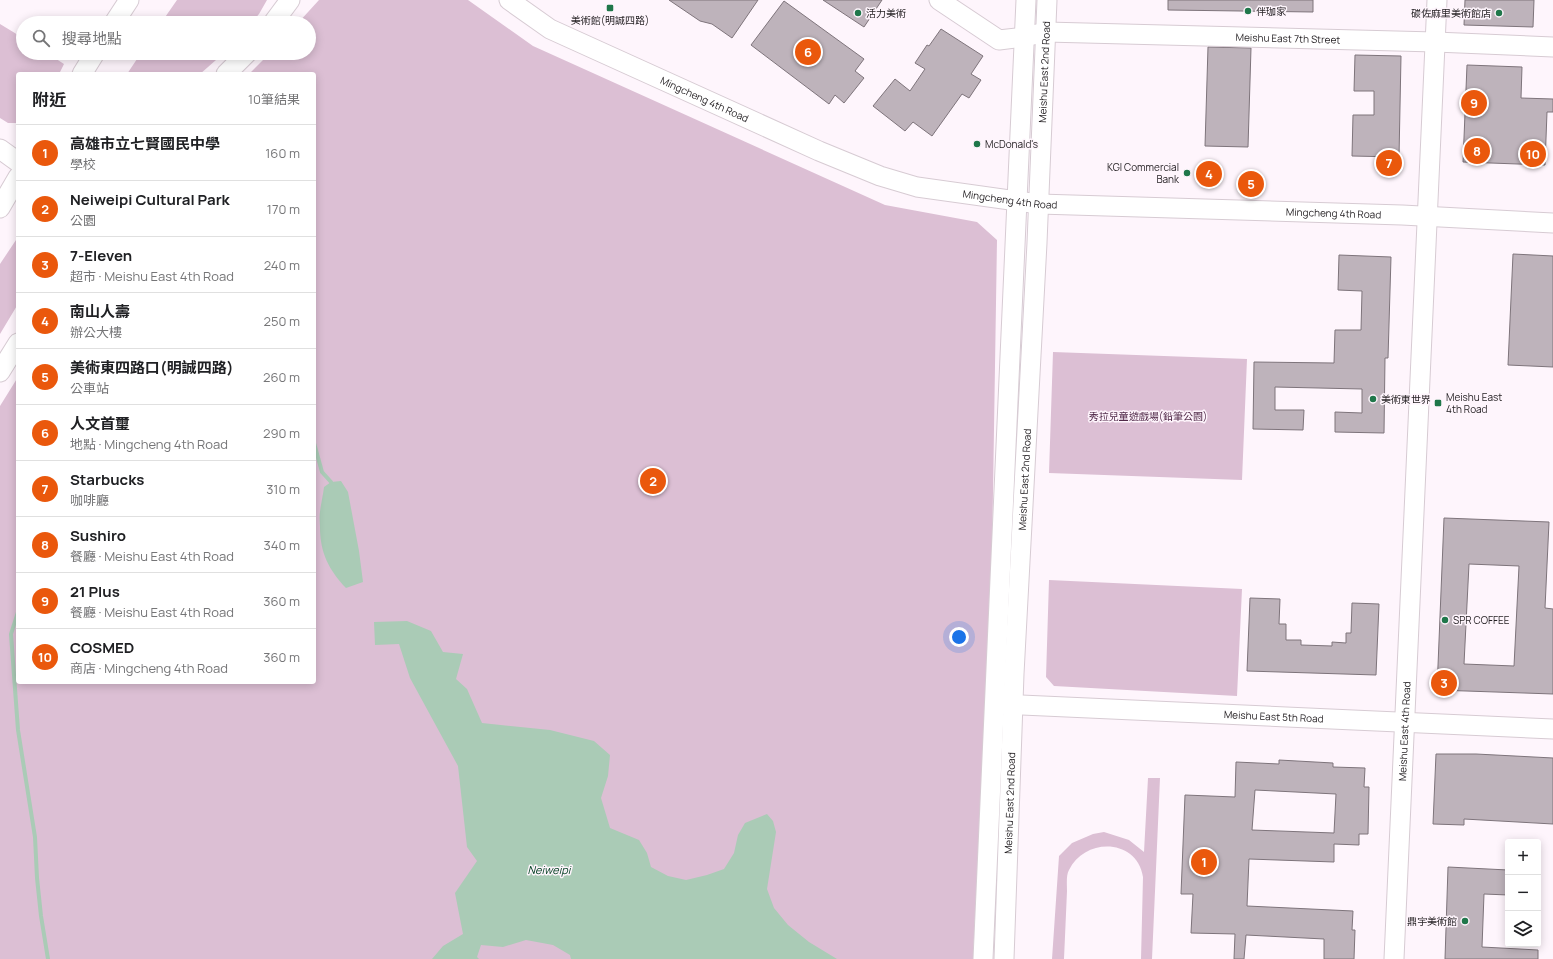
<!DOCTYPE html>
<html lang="zh-TW">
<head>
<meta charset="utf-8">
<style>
  body { margin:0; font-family:Manrope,"Noto Sans TC",sans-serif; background:#f2f2f2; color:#202124 }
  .controls { position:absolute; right:12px; bottom:12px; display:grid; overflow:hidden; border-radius:4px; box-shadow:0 2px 10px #0003 }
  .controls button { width:36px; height:36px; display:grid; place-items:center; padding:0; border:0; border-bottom:1px solid #e0e0e0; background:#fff; color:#202124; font:20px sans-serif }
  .you { position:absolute; left:959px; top:637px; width:14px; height:14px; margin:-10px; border:3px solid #fff; border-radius:50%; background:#1a73e8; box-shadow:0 0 0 6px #1a73e833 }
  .badge { display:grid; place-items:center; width:26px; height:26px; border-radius:50%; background:#ea580c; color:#fff; font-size:13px; font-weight:700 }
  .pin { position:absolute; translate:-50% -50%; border:2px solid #fff; box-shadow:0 1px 4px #0006 }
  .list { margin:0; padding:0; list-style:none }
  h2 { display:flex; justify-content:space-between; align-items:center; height:52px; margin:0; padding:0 16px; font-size:17px }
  h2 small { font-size:13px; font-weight:400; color:#757577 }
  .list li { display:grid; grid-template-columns:26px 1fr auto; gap:12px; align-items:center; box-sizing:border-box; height:56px; padding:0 16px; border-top:1px solid #e0e0e0 }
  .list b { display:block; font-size:15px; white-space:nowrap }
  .list p { margin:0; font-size:13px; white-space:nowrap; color:#757577 }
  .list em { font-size:13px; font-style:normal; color:#757577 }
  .icon { flex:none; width:22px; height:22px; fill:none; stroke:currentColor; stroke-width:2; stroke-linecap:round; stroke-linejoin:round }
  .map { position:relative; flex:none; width:1553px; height:959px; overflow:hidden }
  .search { position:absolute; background:#fff; box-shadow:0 2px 10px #0003; left:16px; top:16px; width:300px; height:44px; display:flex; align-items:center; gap:10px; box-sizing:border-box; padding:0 14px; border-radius:22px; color:#757577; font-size:15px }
  .panel { position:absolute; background:#fff; box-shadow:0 2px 10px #0003; left:16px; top:72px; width:300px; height:612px; border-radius:4px }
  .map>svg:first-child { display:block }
  .green { fill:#dcbfd4 }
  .water { fill:#aacbb6 }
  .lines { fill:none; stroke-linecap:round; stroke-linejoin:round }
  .stream { stroke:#aacbb6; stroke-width:4 }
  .building { fill:#beb3bb; stroke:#7e747b; fill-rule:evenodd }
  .minor-casing { stroke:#d7cbd3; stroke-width:21 }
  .minor { stroke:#fff; stroke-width:19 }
  .poi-dot { fill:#1f774a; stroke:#fef5fc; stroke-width:1.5 }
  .labels { text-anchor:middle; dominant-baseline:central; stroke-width:3; stroke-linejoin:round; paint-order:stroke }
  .poi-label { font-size:10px; fill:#211d20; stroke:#fef5fc; text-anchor:start }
  .street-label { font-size:10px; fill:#211d20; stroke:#fef5fc }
  .park-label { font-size:10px; fill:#502848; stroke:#fef5fc }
  .water-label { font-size:11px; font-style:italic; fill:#074326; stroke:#fef5fc }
</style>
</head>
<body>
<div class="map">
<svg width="1553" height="959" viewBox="0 0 1553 959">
  <rect width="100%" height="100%" fill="#fef5fc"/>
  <!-- green -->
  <path class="green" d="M 177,0 L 267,0 L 259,14 L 251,23 L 161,23 Z
    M 319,0 L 468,0 L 533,46 L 885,205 L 977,222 L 997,240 L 992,556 L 973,959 L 0,959 L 0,406 L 18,377 L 18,682 L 314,682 L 314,74 L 249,74 L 270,53 L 309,53 L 309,23 L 298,23 Z
    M 0,24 L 23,38 L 23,53 L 47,53 L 64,64 L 59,74 L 18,74 L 18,123 L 8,123 L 0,118 Z
    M 141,53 L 224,53 L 200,74 L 127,74 Z
    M 18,237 L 18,304 L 0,334 L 0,264 Z
    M 1053,352 L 1247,359 L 1242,480 L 1049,473 Z
    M 1049,580 L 1242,589 L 1237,696 L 1054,686 L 1046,677 Z
    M 1148,778 L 1160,778 L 1152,959 L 1141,959 L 1143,877 C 1137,838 1085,837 1069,870 C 1066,875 1067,885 1067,891 C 1066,914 1065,936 1064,959 L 1052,959 L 1059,856 L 1072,843 L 1093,834 L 1104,832 L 1129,840 L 1144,852 Z"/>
  <!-- water -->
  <path class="water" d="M 341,481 L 348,492 L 359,551 L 363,582 L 346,588 C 329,570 320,553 320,527 C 320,523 319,517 320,512 C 321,503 323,496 324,487 L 331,482 Z
    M 407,621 L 431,631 L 443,652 L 463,654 L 456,679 L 467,689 L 482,723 L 550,730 L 594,741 L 610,755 L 608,776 L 601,798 L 610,828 L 639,840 L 647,853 L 651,867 L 668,876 L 686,880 L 707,875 L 724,869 L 734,853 L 738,835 L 745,823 L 767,814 L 773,821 L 776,832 L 767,889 L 774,908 L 788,925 L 809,942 L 837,959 L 571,959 L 570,955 L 553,945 L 526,940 L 503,947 L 481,945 L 477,957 L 479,959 L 432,959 L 443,946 L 463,934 L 455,893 L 477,861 L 467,847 L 458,766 L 410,678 L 399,644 L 375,645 L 374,622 Z"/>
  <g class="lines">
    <!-- stream -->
    <path class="stream" d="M 314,443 L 322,472 L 331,482
      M 18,612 L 11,634 L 18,730 L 35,837 L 37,878 L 41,916 L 48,959"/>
  </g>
  <!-- building -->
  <path class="building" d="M 669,0 L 758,0 L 732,38 L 712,24 L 700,21 Z
    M 823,0 L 882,0 L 864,27 Z
    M 1168,0 L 1313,0 L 1313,12 L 1168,10 Z
    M 1465,0 L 1534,0 L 1533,27 L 1464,25 Z
    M 784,1 L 864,59 L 855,71 L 864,78 L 844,103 L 835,95 L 829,104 L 751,45 Z
    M 941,29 L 983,56 L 971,74 L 981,80 L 969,98 L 962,94 L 932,136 L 913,122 L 905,131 L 873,106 L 895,79 L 910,91 L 925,69 L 915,63 L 927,45 L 929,46 Z
    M 1208,47 L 1251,48 L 1248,147 L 1205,146 Z
    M 1355,55 L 1401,56 L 1399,157 L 1352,156 L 1353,115 L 1374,115 L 1374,91 L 1354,91 Z
    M 1467,65 L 1522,67 L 1521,98 L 1553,99 L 1553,112 L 1547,112 L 1545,165 L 1463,162 Z
    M 1513,254 L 1553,256 L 1553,367 L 1508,365 Z
    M 1339,255 L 1391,257 L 1388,358 L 1385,358 L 1384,433 L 1335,432 L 1335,412 L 1362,413 L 1362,389 L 1275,387 L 1275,410 L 1304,410 L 1303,430 L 1253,429 L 1254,362 L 1334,363 L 1335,330 L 1361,330 L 1362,291 L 1338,290 Z
    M 1444,518 L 1549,522 L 1545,608 L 1553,609 L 1553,694 L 1437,690 ZM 1469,564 L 1519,566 L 1514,666 L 1464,664 Z
    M 1250,598 L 1280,599 L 1279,624 L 1286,624 L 1286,640 L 1301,640 L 1301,645 L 1332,646 L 1332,642 L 1346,643 L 1346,633 L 1351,633 L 1352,603 L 1379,604 L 1376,675 L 1247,671 Z
    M 1436,754 L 1476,754 L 1553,758 L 1553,824 L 1464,819 L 1464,825 L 1433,824 Z
    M 1279,760 L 1333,763 L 1333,767 L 1365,768 L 1364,787 L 1369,787 L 1368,834 L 1359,834 L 1359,845 L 1334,844 L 1334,862 L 1249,859 L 1247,906 L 1353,911 L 1352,930 L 1355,930 L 1354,959 L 1324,959 L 1324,939 L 1246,935 L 1244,959 L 1234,959 L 1235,934 L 1191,933 L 1193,894 L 1181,894 L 1185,795 L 1235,797 L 1236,762 L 1279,764 ZM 1255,790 L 1336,794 L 1334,833 L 1252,830 Z
    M 1448,867 L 1508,870 L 1508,895 L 1484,894 L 1482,947 L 1538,950 L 1538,959 L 1445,959 Z"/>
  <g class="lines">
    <defs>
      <g id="minor">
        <path id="s1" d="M 509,0 L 550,29 L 819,151 L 880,176 L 917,187 L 1039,204 L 1402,215 L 1553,223"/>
        <path id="s2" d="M 939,0 L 999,40 L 1024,37 L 1046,32 L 1435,42 L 1553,47"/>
        <path d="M 114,23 L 129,0"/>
        <path d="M 273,23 L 290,0"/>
        <path d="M 82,74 L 95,53"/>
        <path d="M 226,74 L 247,53"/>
        <path d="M 0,149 L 18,162"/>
        <path d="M 0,208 L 18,177"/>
        <path d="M 0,372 L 18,343"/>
        <path id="s3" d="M 1001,704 L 1553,729"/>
        <path d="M 983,959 L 1026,0"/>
        <path id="s4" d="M 1004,959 L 1014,674 L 1037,243 L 1047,0"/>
        <path id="s5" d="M 1394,959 L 1437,0"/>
      </g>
    </defs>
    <!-- minor casing -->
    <use href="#minor" class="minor-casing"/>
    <!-- minor -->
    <use href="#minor" class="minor"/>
  </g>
  <!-- markers -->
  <g class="poi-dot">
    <rect x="606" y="4" width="8" height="8" rx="2"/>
    <circle cx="1248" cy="11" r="4"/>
    <circle cx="858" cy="13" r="4"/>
    <circle cx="1499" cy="13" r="4"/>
    <circle cx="977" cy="144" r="4"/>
    <circle cx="1187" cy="173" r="4"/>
    <circle cx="1373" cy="399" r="4"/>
    <rect x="1434" y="399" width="8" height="8" rx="2"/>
    <circle cx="1445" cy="620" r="4"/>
    <circle cx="1465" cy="921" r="4"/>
  </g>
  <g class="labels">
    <!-- poi labels -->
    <g class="poi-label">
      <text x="1256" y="11">伴珈家</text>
      <text x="866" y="13">活力美術</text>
      <text x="1491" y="13" text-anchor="end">碳佐麻里美術館店</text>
      <text x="610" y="20" text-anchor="middle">美術館(明誠四路)</text>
      <text x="985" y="144">McDonald's</text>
      <text x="1179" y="167" text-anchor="end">KGI Commercial<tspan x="1179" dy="12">Bank</tspan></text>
      <text x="1446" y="397">Meishu East<tspan x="1446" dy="12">4th Road</tspan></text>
      <text x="1381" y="399">美術東世界</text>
      <text x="1453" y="620">SPR COFFEE</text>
      <text x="1457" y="921" text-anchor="end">鼎宇美術館</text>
    </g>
    <!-- street labels -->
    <g class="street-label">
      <text stroke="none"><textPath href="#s2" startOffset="362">Meishu East 7th Street</textPath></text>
      <text stroke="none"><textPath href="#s4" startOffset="888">Meishu East 2nd Road</textPath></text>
      <text stroke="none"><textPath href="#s1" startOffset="220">Mingcheng 4th Road</textPath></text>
      <text stroke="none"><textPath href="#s1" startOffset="544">Mingcheng 4th Road</textPath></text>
      <text stroke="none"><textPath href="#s1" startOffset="868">Mingcheng 4th Road</textPath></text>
      <text stroke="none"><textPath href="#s4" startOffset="480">Meishu East 2nd Road</textPath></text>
      <text stroke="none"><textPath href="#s3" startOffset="273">Meishu East 5th Road</textPath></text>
      <text stroke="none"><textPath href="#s5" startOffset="228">Meishu East 4th Road</textPath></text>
      <text stroke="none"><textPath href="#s4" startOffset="156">Meishu East 2nd Road</textPath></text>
    </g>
    <!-- park labels -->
    <g class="park-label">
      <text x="1148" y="416">秀拉兒童遊戲場(鉛筆公園)</text>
    </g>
    <!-- water labels -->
    <g class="water-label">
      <text x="549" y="869">Neiweipi</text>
    </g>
  </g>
</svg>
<div class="controls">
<button>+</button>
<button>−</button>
<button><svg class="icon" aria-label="layers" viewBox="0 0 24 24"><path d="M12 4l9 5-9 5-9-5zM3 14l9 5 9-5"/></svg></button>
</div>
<div class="you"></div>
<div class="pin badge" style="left:1204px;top:862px">1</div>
<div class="pin badge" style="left:653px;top:481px">2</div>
<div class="pin badge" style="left:1444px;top:683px">3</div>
<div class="pin badge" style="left:1209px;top:174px">4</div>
<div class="pin badge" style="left:1251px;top:184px">5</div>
<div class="pin badge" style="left:808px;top:52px">6</div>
<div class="pin badge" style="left:1389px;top:163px">7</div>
<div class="pin badge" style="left:1477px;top:151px">8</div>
<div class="pin badge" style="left:1474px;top:103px">9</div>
<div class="pin badge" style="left:1533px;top:154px">10</div>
<div class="search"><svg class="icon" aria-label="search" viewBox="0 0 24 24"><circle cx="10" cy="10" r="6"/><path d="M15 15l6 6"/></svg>搜尋地點</div>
<section class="panel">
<h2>附近<small>10筆結果</small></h2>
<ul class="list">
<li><span class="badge">1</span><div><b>高雄市立七賢國民中學</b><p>學校</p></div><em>160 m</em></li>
<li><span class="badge">2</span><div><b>Neiweipi Cultural Park</b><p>公園</p></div><em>170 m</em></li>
<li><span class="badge">3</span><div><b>7-Eleven</b><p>超市 · Meishu East 4th Road</p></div><em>240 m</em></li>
<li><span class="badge">4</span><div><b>南山人壽</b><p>辦公大樓</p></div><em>250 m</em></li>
<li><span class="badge">5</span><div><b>美術東四路口(明誠四路)</b><p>公車站</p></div><em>260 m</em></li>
<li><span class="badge">6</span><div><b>人文首璽</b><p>地點 · Mingcheng 4th Road</p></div><em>290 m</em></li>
<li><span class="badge">7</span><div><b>Starbucks</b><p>咖啡廳</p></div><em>310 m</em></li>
<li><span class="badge">8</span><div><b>Sushiro</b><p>餐廳 · Meishu East 4th Road</p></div><em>340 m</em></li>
<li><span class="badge">9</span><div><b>21 Plus</b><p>餐廳 · Meishu East 4th Road</p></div><em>360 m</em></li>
<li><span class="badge">10</span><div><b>COSMED</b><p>商店 · Mingcheng 4th Road</p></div><em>360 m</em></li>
</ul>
</section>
</div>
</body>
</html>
